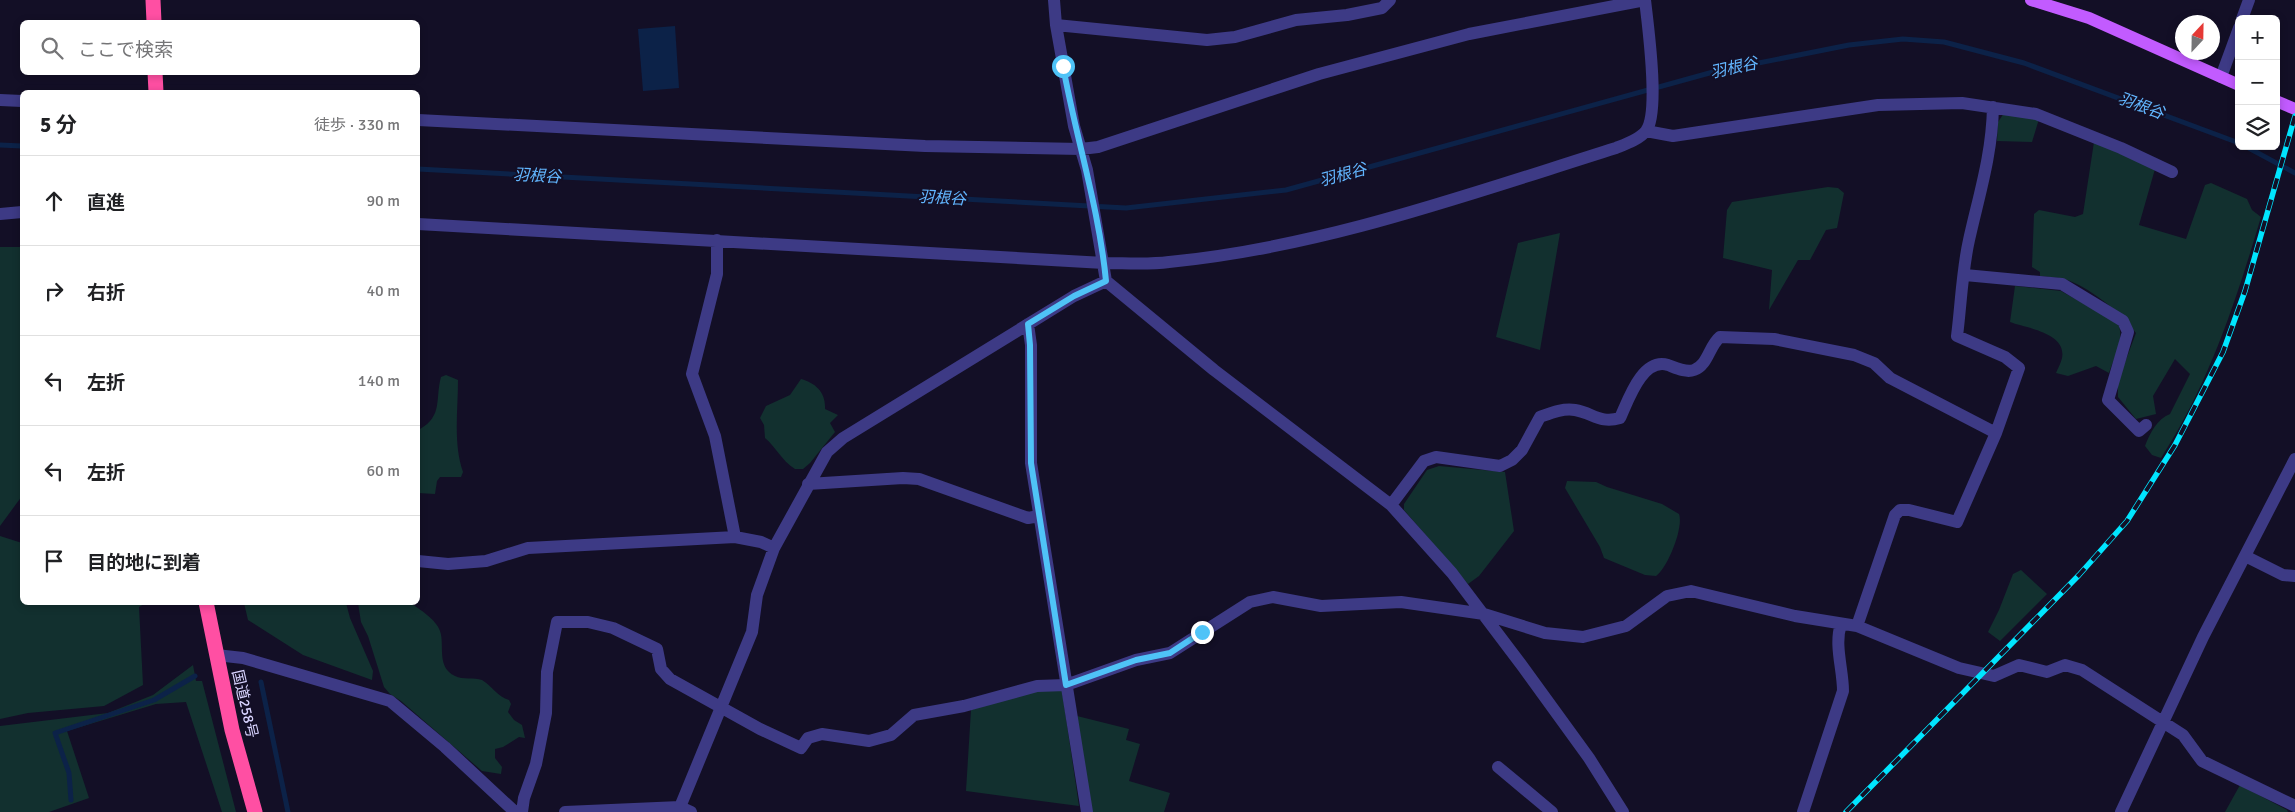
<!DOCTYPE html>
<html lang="ja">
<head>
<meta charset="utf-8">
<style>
  body { margin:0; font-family:Signika,"Noto Sans JP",sans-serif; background:#f2f2f2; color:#202124 }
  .controls { position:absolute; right:15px; top:15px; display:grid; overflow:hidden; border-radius:8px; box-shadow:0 2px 8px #0003 }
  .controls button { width:45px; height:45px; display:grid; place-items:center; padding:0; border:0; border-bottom:1px solid #e0e0e0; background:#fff; color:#202124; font:25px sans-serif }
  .compass { position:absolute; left:2175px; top:15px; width:45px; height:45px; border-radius:50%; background:#fff; box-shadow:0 2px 8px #0003; rotate:22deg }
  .stop { position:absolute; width:15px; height:15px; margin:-11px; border:4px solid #4fc3f7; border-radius:50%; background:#fff }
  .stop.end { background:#4fc3f7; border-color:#fff; box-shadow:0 1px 5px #0008 }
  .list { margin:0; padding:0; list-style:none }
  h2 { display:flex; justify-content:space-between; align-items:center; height:65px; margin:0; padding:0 20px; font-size:21px }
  h2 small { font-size:16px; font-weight:400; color:#757577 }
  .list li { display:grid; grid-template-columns:32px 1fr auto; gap:15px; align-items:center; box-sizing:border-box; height:90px; padding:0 20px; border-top:1px solid #e0e0e0 }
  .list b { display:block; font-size:19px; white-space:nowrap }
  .list em { font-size:16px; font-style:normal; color:#757577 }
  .icon { flex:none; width:28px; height:28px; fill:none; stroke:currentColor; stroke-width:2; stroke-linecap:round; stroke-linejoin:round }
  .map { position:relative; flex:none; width:2295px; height:812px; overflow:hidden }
  .search { position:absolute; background:#fff; box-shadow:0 2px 8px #0003; left:20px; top:20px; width:400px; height:55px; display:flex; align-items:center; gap:12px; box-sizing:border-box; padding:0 18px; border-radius:8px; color:#757577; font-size:19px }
  .panel { position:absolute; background:#fff; box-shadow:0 2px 8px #0003; left:20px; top:90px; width:400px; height:515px; border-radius:8px }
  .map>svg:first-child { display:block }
  .green { fill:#12302f }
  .water { fill:#0c2248 }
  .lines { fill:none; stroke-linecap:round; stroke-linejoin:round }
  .stream { stroke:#0c2248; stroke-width:5 }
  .minor { stroke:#3d3a85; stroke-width:12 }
  .major { stroke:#c25bff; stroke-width:12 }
  .highway { stroke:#ff4fa3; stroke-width:15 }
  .rail-casing { stroke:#00e5ff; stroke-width:5.5 }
  .rail { stroke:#130f26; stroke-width:4; stroke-dasharray:11; stroke-linecap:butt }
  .route { stroke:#4fc3f7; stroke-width:6 }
  .labels { text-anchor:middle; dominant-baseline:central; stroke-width:4; stroke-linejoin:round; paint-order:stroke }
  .street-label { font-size:15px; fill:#d9d4ff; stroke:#130f26 }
  .water-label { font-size:16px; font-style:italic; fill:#62b6ff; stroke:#130f26 }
</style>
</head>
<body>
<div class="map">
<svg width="2295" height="812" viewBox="0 0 2295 812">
  <rect width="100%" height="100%" fill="#130f26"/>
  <!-- green -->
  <path class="green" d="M 2004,113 L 2039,119 L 2032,142 L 1997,141 L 1998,122 Z
    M 2094,142 L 2155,169 L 2139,225 L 2186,239 L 2205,185 L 2211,183 L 2247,199 L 2252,210 L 2261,217 C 2236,301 2209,384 2161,458 L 2152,455 L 2145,446 C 2150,433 2157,419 2170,414 L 2190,374 L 2175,359 L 2153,396 L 2156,414 L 2136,419 L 2118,397 L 2118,381 L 2136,333 C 2122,313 2088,286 2064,279 C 2056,277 2048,277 2040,276 L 2040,272 L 2032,267 L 2034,214 L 2039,210 L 2075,217 L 2083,214 Z
    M 1828,187 L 1838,188 L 1844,193 L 1837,228 L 1826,230 L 1810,260 L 1798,260 L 1769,310 L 1772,270 L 1723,258 L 1727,210 L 1732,202 Z
    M 1560,233 L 1540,350 L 1496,337 L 1518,243 Z
    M 0,247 L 22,247 L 22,496 L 0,526 Z
    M 2015,286 L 2061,291 L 2118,323 C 2125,339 2114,357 2109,373 L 2096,366 L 2068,376 L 2056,373 C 2058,368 2061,363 2062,358 C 2067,333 2026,328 2010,322 Z
    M 446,375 L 458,380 C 458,411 453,443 463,472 L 461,477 L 440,477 L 437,481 L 435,494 L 418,493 L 418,427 L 420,429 C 443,416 435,399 441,377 Z
    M 801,379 C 816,383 826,393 825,409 L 838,415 L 830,423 L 835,432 L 810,463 L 803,469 L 795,469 C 781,460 776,447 765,438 L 764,425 L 760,418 L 766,406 L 790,395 Z
    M 1439,466 L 1505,472 L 1514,531 L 1479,576 L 1468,584 L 1404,510 L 1404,504 L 1427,470 Z
    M 1567,481 L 1596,482 L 1607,487 L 1662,504 L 1679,514 C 1684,528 1667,569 1656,576 L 1645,575 L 1604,558 L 1600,547 L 1565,488 Z
    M 0,536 L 22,543 L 22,602 L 146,603 L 139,607 L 143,685 L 104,706 L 28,713 L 0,719 Z
    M 2021,570 L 2047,594 L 2000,641 L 1988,632 L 1999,610 L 2013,574 Z
    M 409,602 C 419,609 436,619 440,631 C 445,645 436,667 455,676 C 463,680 474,677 482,680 C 492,686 498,697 509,700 L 511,704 L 508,712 L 514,720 L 522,725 L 525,738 L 519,737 L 503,747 L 495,749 L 495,758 L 502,767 L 501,774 L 482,771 L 401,701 L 390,694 L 384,687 L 368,636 L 361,622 L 358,603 Z
    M 244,603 L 346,603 L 350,618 L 373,671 L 372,680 L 303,655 L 248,620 Z
    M 193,665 L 196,681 L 202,681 L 236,812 L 222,812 L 186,702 L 156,704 L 67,731 L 89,798 L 49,812 L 0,812 L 0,726 L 108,713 L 153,695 Z
    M 1036,690 L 1062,691 L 1079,806 L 966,791 L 971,710 Z
    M 1077,716 L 1129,729 L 1126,740 L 1140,744 L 1129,781 L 1170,793 L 1164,812 L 1092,812 Z
    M 2240,785 L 2287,810 L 2288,812 L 2225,812 Z"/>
  <!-- water -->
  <path class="water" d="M 675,26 L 679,88 L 643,91 L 638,29 Z"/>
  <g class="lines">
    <!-- stream -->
    <path class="stream" d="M 0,145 L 22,146
      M 2245,146 L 2295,173
      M 418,169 L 1126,208 L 1286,190 L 1713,72 L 1849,45 L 1903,39 L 1944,42 L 2024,63 L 2239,143
      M 261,682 L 288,812
      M 71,800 L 69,773 L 55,733 L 154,700 L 195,676"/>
    <!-- minor -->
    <path class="minor" d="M 1054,0 L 1056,25 L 1074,126 L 1087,170 L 1106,281 L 1214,370 L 1391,505 L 1452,573 L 1523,667 L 1589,758 L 1623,812
      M 2242,19 L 2249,0
      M 1056,25 L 1207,40 L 1235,37 L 1296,20 L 1347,15 L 1382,8 L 1390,0
      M 2221,77 L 2239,28
      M 0,100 L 22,101
      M 418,120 L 925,146 L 1081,149 L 1098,147 L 1319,74 L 1469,34 L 1645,0
      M 1646,131 L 1673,136 L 1878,105 L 1962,103 L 2036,114 L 2121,148 L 2172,172
      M 0,214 L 22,212
      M 418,224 L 1104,263 C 1125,263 1147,265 1169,262 C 1323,247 1469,194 1616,148 C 1626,144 1640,139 1646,131 C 1660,113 1648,26 1645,0
      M 717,240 L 717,274 L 692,374 L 715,436 L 735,537
      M 1965,275 L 2062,284 L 2123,321 L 2128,332 L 2108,400 L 2139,431 L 2146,425
      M 1028,324 L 1031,345 L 1031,463 L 1087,812
      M 808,484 L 903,478 L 919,479 L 1028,518 L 1039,516
      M 1391,505 L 1424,461 L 1436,457 L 1500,466 L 1512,460 L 1522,450 L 1540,417 C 1551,413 1563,408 1575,410 C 1593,413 1600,424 1620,418 C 1628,401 1642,357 1668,365 C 1676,368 1686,373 1694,370 C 1708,365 1709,346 1720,337 L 1774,339 L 1854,355 L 1874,363 L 1890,378 L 1996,433
      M 2245,556 L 2283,575 L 2295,576
      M 418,561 L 448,564 L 486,561 L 528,548 L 735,537 L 761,542 L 774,548
      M 1857,626 L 1895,515 L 1900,510 L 1909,510 L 1957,522 L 1996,433 L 2019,368 L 2005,357 L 1957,336 C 1961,305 1962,271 1969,240 C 1979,195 1992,155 1993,107
      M 216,655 L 243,658 L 390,701 L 445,747 L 515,812
      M 1498,767 L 1552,812
      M 680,807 L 752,632 L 757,595 L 774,548 L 827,452 L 843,438 L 1074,296 L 1106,281
      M 522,812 L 524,798 L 536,764 L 546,713 L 547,672 L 557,622 L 588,622 L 613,628 L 657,649 L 661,669 L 670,679 L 760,729 L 801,748 L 808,738 L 822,734 L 869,741 L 891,735 L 914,715 L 964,706 L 1037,686 L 1066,685 L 1136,660 L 1170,653 L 1250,602 L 1273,597 L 1321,606 L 1401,602 L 1484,614 L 1545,633 L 1583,637 L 1626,626 L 1667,596 L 1691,591 L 1795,616 L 1857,626 L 1959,668 L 1981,673 L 1994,676 L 2019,665 L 2047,672 L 2065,665 L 2082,670 L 2183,735 L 2202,761 L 2295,806
      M 565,812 L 680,807 L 691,812
      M 1803,812 L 1843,691 C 1843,669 1834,645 1841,624
      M 2121,812 L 2203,637 L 2295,459"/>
    <!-- major -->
    <path class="major" d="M 2031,0 L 2089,18 L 2239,85
      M 2276,101 L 2295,109"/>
    <!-- highway -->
    <path class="highway" d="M 153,0 L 154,22
      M 155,72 L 156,92
      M 206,602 L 232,730 L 255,812"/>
    <defs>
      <path id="rail" d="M 1846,812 L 2079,575 L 2127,521 L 2175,445 L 2223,352 L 2245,291 L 2295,116"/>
    </defs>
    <!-- rail casing -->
    <use href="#rail" class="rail-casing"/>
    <!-- rail -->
    <use href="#rail" class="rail"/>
  </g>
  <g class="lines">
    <!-- route -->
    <path class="route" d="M 1063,66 C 1076,138 1099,208 1106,281 L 1074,296 L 1028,324 L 1030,345 L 1031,463 L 1066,685 L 1136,660 L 1170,653 L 1202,632"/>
  </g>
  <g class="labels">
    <!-- street labels -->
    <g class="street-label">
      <text transform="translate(245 704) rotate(77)">国道258号</text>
    </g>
    <!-- water labels -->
    <g class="water-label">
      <text transform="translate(1734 68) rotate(-12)">羽根谷</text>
      <text transform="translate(2141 106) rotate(20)">羽根谷</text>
      <text transform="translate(1343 175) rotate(-15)">羽根谷</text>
      <text transform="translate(537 176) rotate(3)">羽根谷</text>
      <text transform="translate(942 198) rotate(3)">羽根谷</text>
    </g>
  </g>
</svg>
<div class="controls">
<button>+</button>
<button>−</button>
<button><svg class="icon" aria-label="layers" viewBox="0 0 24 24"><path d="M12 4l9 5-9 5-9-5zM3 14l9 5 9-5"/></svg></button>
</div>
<svg class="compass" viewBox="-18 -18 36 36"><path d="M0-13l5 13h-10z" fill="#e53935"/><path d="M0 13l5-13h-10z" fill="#757577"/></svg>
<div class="stop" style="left:1063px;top:66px"></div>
<div class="stop end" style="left:1202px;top:632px"></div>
<div class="search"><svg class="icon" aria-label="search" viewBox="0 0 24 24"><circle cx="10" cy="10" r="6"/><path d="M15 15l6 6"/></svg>ここで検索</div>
<section class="panel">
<h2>5 分<small>徒歩 · 330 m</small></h2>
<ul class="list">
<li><svg class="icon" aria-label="ahead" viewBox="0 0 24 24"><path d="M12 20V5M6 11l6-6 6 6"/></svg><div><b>直進</b></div><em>90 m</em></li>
<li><svg class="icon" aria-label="right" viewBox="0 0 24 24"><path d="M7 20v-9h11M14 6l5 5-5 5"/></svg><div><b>右折</b></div><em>40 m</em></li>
<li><svg class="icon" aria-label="left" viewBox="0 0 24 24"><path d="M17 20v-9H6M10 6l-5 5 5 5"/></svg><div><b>左折</b></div><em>140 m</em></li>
<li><svg class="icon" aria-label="left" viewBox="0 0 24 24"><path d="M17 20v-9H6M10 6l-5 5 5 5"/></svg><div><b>左折</b></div><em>60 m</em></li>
<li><svg class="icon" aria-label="arrive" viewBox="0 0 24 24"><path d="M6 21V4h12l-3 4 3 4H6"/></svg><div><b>目的地に到着</b></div></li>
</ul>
</section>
</div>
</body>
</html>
